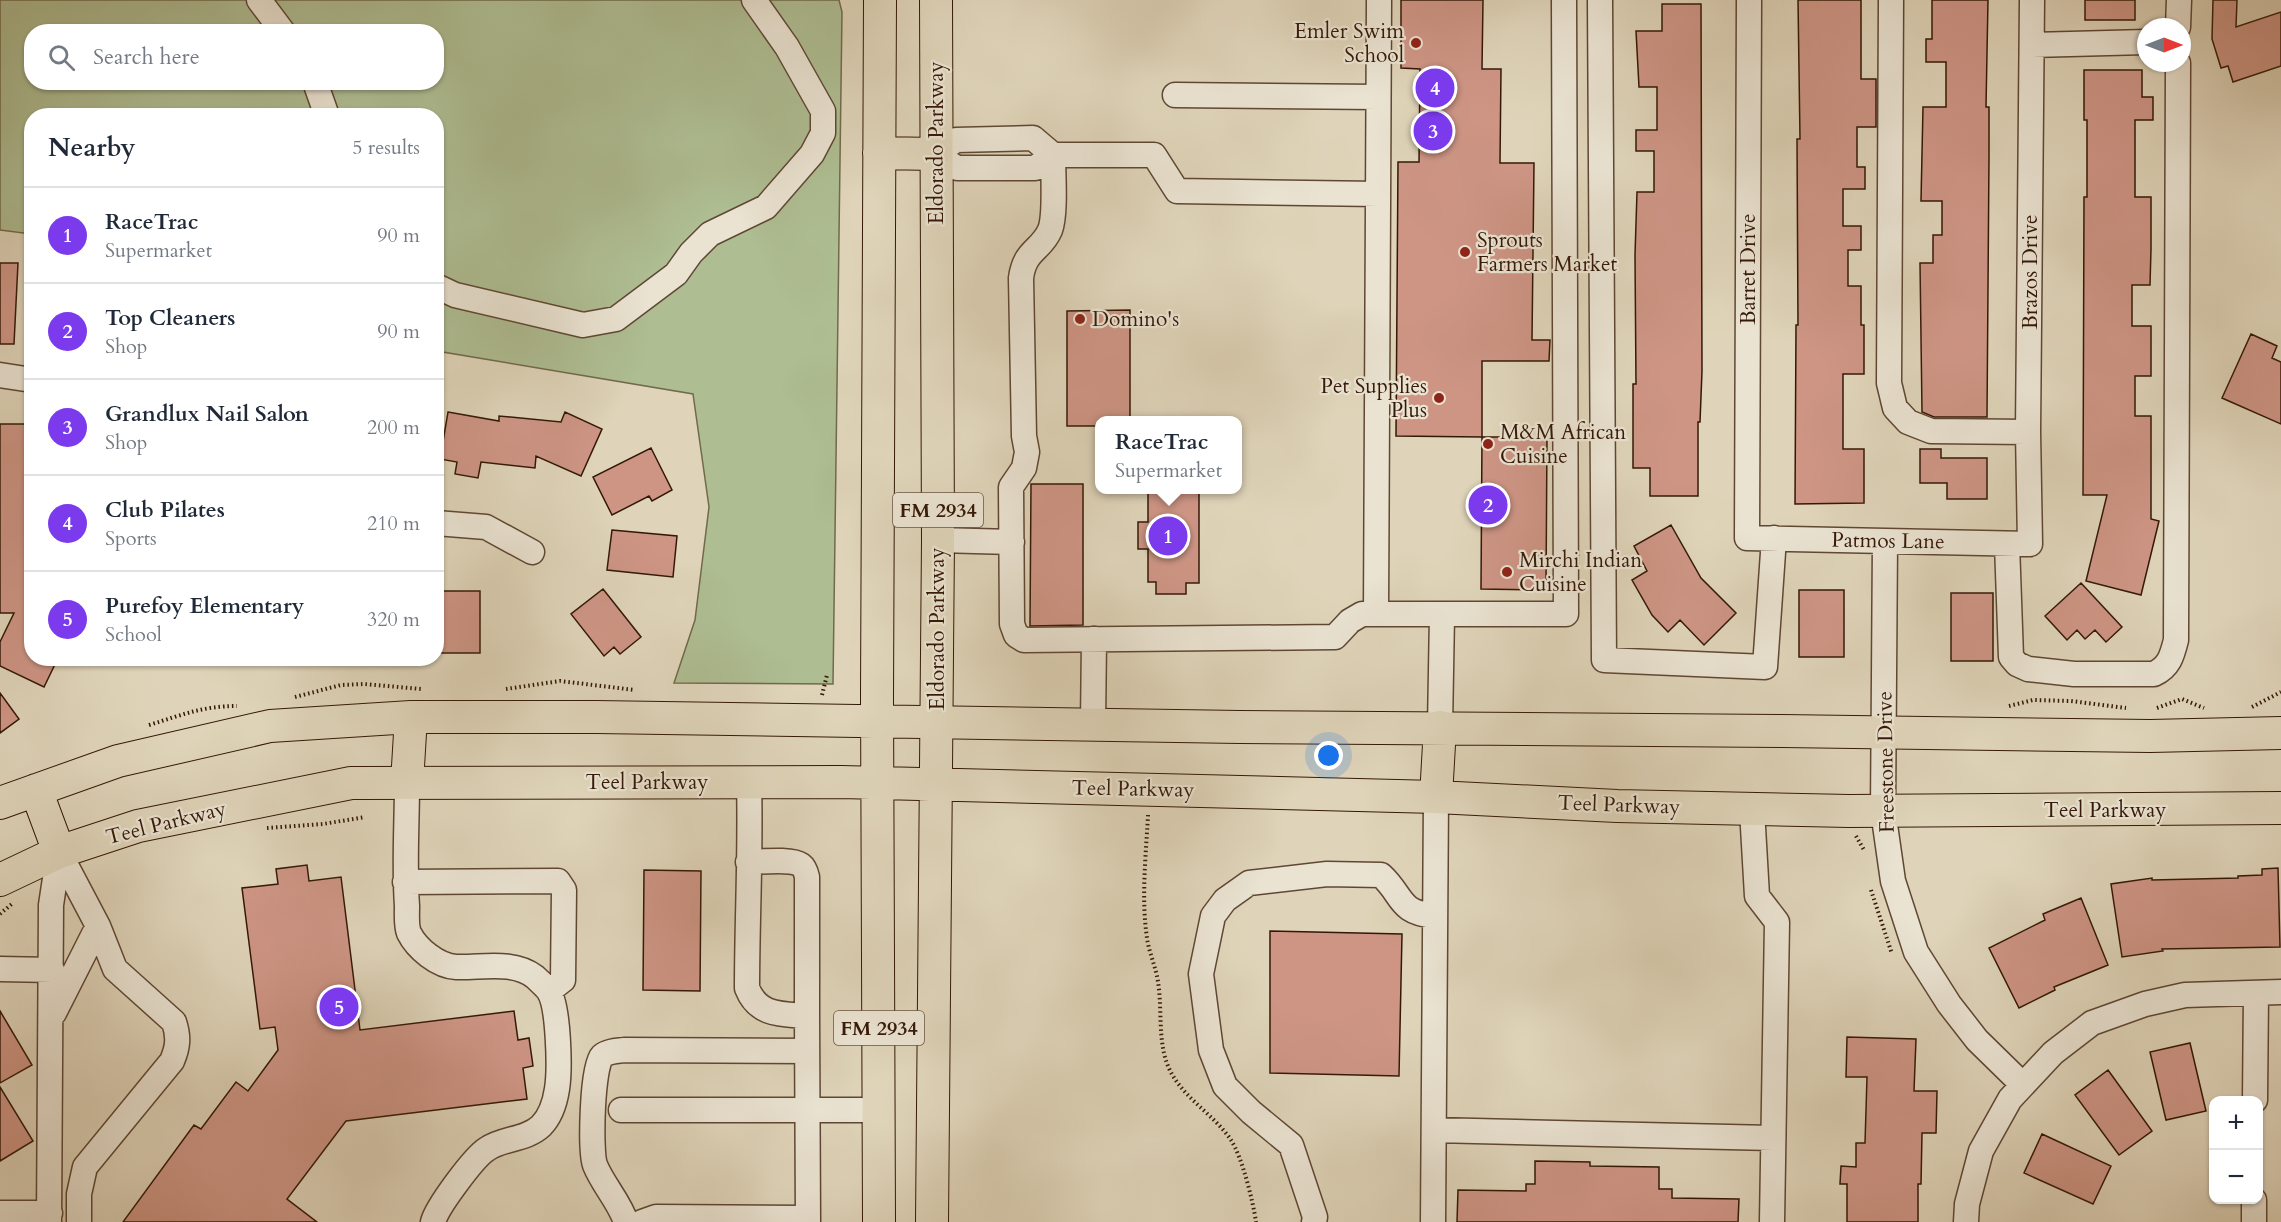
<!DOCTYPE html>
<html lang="en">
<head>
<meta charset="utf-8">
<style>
  body { margin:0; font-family:Cardo,serif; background:#f6f6f7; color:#1f2937 }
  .controls { position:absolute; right:18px; bottom:18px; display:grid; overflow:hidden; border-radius:12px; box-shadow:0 2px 4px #0004 }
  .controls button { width:54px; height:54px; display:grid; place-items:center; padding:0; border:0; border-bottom:2px solid #e0e1e3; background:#fff; color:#1f2937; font:30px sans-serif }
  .compass { position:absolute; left:2137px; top:18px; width:54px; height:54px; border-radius:50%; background:#fff; box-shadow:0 2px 4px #0004; rotate:90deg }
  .you { position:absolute; left:1329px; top:756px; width:21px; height:21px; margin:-15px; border:4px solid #fff; border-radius:50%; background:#1a73e8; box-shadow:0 0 0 9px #1a73e833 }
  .badge { display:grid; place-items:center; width:39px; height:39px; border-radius:50%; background:#7c3aed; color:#fff; font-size:20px; font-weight:700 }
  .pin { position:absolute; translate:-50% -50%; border:3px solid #fff; box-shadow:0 2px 6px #0006 }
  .popup { position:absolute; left:1095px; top:416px; width:147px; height:78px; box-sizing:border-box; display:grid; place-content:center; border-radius:12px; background:#fff; filter:drop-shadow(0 2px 4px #0005); font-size:20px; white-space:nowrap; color:#747a83 }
  .popup b { font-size:22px; color:#1f2937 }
  .popup::after { content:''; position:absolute; left:50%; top:100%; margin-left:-12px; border:12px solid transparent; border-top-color:#fff }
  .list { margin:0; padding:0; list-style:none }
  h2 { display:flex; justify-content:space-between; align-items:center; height:78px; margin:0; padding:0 24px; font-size:26px }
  h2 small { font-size:20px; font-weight:400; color:#747a83 }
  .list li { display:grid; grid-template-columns:39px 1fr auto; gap:18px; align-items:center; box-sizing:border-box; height:96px; padding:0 24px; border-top:2px solid #e0e1e3 }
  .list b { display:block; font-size:22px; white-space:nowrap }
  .list p { margin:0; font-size:20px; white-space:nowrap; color:#747a83 }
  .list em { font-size:20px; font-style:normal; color:#747a83 }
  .icon { flex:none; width:33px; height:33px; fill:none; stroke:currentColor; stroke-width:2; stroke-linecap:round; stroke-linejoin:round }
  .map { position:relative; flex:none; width:2281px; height:1222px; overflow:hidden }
  .search { position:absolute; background:#fff; box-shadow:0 2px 4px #0004; left:24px; top:24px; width:420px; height:66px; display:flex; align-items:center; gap:15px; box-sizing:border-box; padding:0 21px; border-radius:24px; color:#747a83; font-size:22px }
  .panel { position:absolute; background:#fff; box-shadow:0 2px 4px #0004; left:24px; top:108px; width:420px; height:558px; border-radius:24px }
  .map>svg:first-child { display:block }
  .green { fill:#aebd92; stroke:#716a4c; stroke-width:1.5; fill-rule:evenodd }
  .building { fill:#ce9585; stroke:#341807; stroke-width:1.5 }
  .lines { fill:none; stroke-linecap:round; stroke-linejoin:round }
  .minor-casing { stroke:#5f4734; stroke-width:27 }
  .major-casing { stroke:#341807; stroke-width:34 }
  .path { stroke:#341807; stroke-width:4; stroke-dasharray:1.5 3; stroke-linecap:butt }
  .minor { stroke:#eae3d2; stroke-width:24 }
  .major { stroke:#dfd4b9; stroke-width:32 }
  .poi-dot { fill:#8f2418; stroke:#eae3d2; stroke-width:2 }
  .labels { text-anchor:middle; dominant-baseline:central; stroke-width:4.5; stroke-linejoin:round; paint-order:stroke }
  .shield { fill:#eae3d2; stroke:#6b5544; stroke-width:1.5 }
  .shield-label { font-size:20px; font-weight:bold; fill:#341807 }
  .poi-label { font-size:21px; fill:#341807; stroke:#eae3d2; text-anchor:start }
  .street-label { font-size:21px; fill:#341807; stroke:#eae3d2 }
</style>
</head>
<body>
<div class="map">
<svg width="2281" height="1222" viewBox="0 0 2281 1222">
  <rect width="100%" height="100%" fill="#dfd4b9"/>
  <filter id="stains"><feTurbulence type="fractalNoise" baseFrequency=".00333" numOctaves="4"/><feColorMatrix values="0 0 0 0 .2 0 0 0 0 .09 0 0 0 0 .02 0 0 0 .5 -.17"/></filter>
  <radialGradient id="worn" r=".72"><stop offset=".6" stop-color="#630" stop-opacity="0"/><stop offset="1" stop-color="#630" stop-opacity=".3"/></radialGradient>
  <!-- green -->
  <path class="green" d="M 0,0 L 839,0 L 842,12 L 833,684 L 674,683 L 695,620 L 709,507 L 693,394 L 437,351 L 436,116 L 32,116 L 31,234 L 0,230 ZM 32,32 L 436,32 L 436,82 L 32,82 Z"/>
  <!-- building -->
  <path class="building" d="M 1401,0 L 1483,0 L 1482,69 L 1501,69 L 1500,163 L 1534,163 L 1532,340 L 1550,340 L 1549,361 L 1482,361 L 1482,437 L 1396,436 L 1398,162 L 1419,162 L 1420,69 L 1401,68 Z
    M 1798,0 L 1861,0 L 1861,79 L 1876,79 L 1876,127 L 1857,127 L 1857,167 L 1865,167 L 1865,189 L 1843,189 L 1843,226 L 1861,226 L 1861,250 L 1848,250 L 1848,286 L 1861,286 L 1861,325 L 1864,325 L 1864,374 L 1843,374 L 1843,449 L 1864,449 L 1864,503 L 1795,504 L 1796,325 L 1798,325 L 1797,139 L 1800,139 Z
    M 1932,0 L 1988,0 L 1986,107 L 1989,107 L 1989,157 L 1987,417 L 1934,417 L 1922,412 L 1920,263 L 1933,263 L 1933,235 L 1942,235 L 1942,201 L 1921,201 L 1923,107 L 1946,107 L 1946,62 L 1926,62 L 1926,39 L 1932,39 Z
    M 2085,0 L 2135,0 L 2135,20 L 2085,20 Z
    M 2213,0 L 2237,0 L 2236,27 L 2281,12 L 2281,66 L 2233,82 L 2228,66 L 2221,68 L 2212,39 Z
    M 1662,4 L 1701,4 L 1702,371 L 1700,422 L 1698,422 L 1698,496 L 1650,496 L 1650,468 L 1633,468 L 1633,384 L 1636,384 L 1635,255 L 1637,192 L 1654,192 L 1654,151 L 1636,151 L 1636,130 L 1657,130 L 1657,87 L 1639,87 L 1636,31 L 1662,31 Z
    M 2084,70 L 2142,70 L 2142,97 L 2153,97 L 2153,120 L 2135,120 L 2135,197 L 2151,197 L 2151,249 L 2150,285 L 2132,285 L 2132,326 L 2151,326 L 2151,376 L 2135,376 L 2135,416 L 2151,416 L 2151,519 L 2159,521 L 2141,595 L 2086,581 L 2107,495 L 2083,495 L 2084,197 L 2087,197 L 2087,120 L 2084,120 Z
    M 0,263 L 18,263 L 14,344 L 0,344 Z
    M 1130,310 L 1130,420 L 1099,420 L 1099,426 L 1067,426 L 1067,311 Z
    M 2251,334 L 2277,346 L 2272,358 L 2281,362 L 2281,424 L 2222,398 Z
    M 448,412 L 499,421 L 499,416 L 561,422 L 565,412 L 602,429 L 581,476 L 536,456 L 535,468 L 481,462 L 478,478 L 455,474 L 457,462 L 440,459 Z
    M 0,424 L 32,424 L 32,658 L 58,658 L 44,687 L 0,666 L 0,642 L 14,613 L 0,613 Z
    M 1482,437 L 1547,437 L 1546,590 L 1481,589 Z
    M 651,448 L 672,490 L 652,501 L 649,496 L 612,515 L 593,477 Z
    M 1920,449 L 1941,449 L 1941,458 L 1987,458 L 1987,499 L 1947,499 L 1947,483 L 1920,483 Z
    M 1031,484 L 1083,484 L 1083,625 L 1030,626 Z
    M 1148,489 L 1199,489 L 1199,583 L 1186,583 L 1186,594 L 1156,594 L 1156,582 L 1148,582 L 1148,549 L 1138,549 L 1138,522 L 1148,522 Z
    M 1671,525 L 1701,578 L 1736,613 L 1704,645 L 1680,620 L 1668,632 L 1652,615 L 1632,580 L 1647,571 L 1634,546 Z
    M 612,530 L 677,536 L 673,577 L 607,570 Z
    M 2081,583 L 2122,627 L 2106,642 L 2095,630 L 2085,639 L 2077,630 L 2067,640 L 2045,616 Z
    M 603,589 L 641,637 L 620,654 L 614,647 L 604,656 L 571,614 Z
    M 1799,590 L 1844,590 L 1844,657 L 1799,657 Z
    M 441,591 L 480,591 L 480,653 L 441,653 Z
    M 1951,593 L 1993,593 L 1993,661 L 1951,661 Z
    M 0,693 L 19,719 L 0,733 Z
    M 307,865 L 309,881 L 341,877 L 360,1030 L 514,1011 L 518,1040 L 529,1038 L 533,1066 L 523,1068 L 527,1099 L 346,1121 L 287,1199 L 317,1222 L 123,1222 L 194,1125 L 201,1129 L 236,1082 L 248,1091 L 278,1050 L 275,1027 L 260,1029 L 242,888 L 278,884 L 276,869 Z
    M 2278,868 L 2280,947 L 2162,949 L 2163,951 L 2122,957 L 2111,884 L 2152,878 L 2152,880 L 2238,878 L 2238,876 L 2262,875 L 2262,869 Z
    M 644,870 L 701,871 L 700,991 L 643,990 Z
    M 2081,898 L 2108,965 L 2054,987 L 2055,990 L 2019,1008 L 1989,948 L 2045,920 L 2043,914 Z
    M 1270,931 L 1402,934 L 1399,1076 L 1270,1073 Z
    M 0,1011 L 32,1065 L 0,1083 Z
    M 1847,1037 L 1916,1039 L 1914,1091 L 1937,1091 L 1936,1133 L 1922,1133 L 1921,1184 L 1918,1184 L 1918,1222 L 1847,1222 L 1847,1184 L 1840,1184 L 1841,1166 L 1856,1167 L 1856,1143 L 1865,1143 L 1867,1077 L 1846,1077 Z
    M 2190,1043 L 2206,1111 L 2166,1120 L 2150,1052 Z
    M 2108,1070 L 2152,1131 L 2119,1155 L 2075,1095 Z
    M 0,1087 L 33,1141 L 0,1161 Z
    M 2042,1134 L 2111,1166 L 2093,1204 L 2024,1173 Z
    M 1535,1161 L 1590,1162 L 1590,1166 L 1659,1167 L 1659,1189 L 1672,1189 L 1672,1198 L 1739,1199 L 1738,1222 L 1457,1222 L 1458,1190 L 1526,1191 L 1526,1184 L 1535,1184 Z"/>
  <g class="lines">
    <defs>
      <path id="minor" d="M 259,0 L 283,32
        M 1600,0 L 1604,660 L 1765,667 L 1774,538
        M 1749,0 L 1747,538 L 2030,544 L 2028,432 L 2032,0
        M 1891,0 L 1889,383 L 1895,408 L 1908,422 L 1931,431 L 2028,432
        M 2178,27 L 2179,0
        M 2032,45 L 2146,42
        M 315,82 L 327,116
        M 1175,95 L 1378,97
        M 1053,155 C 1053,173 1056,215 1050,230 C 1041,251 1025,249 1021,278 L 1024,436 L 1027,452 L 1024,468 L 1011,487 L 1012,624 L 1016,635 L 1024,640 L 1335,637 L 1350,621 L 1362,614 L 1566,614 L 1564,0
        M 1053,155 L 1033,138 L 956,140 L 935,154 L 957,168 L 1035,168 L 1053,155 L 1154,155 L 1177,191 L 1378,194
        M 436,286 L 455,295 L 583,325 L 616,319 L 676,274 L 691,253 L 710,234 L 766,207 L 812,154 L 823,133 L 823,111 L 787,47 L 754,0
        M 0,375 L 32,380
        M 436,523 L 486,527 L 532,552
        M 938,540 L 1012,542
        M 1885,541 L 1883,811 L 1893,881 L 1916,952 L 1949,1004 L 1977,1040 L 2023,1085
        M 2007,544 L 2011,657 L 2017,664 L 2028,669 L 2074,674 L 2154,674 C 2169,667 2172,656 2176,640 L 2178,63
        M 1376,614 L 1379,0
        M 1093,724 L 1094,639
        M 1440,727 L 1442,615
        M 749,782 C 751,850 747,919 747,988 C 758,1016 781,1014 807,1016 L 808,1222
        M 407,783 C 407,824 404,865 407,906 C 407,914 406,926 409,933 C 417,949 438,966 456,967 C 482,968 513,960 535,977 C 539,981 545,986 548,990 C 559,1005 560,1070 557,1089 C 555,1102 550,1117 541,1126 C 526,1140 503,1138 487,1149 C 474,1157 437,1207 433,1222
        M 1752,810 L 1757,896 L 1777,922 L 1772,1222
        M 59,852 L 98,926 L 115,969 L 174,1022 C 179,1037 178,1047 172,1061 L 85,1167 L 79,1194 L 79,1222
        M 748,862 C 760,862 791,858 801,865 C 805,868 806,873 807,877 L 807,1016
        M 405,882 L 558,881 L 564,890 L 563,980 L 549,991
        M 0,969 L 52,970
        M 54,1013 L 98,926
        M 2255,1100 L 2256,993
        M 621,1110 L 879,1110
        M 1434,1130 L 1772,1138
        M 0,1213 L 50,1213
        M 49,1222 L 51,905 L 59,852
        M 626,1222 C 619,1201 603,1185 595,1165 C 590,1151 592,1066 602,1056 C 608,1051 617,1051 624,1050 L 807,1051
        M 642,1222 L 656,1217 L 808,1218
        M 1314,1222 L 1315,1217 L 1291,1145 L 1251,1112 L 1225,1086 L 1211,1050 L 1201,974 L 1213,916 L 1225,900 L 1249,883 L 1327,874 L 1381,875 C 1404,896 1397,912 1435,916
        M 1433,1222 L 1436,797
        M 1966,1222 L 1967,1204 L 1981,1151 L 2010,1099 L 2053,1053 L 2092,1023 L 2145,1004 L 2185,995 L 2281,992
        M 2254,1222 L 2254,1200"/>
      <path id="major" d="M 879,153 L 935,154
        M 407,783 L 411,717
        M 36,790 L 59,852
        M 1436,797 L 1440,727
        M 0,803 L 118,761 L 270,726 L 411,717 L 596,717 L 1240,727 L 1782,731 L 2150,736 L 2281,733
        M 0,880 L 59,852 L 138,826 L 351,783 L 841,782 L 1436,797 L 1617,806 L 1849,811 L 2281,808
        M 879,1222 L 877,696 L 880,0
        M 932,1222 L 938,540 L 936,0"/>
    </defs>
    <!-- minor casing -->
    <use href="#minor" class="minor-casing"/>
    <!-- major casing -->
    <use href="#major" class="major-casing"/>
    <!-- path -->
    <path class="path" d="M 506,689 L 560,681 L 635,690
      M 822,695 L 827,675
      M 295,697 L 341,685 L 364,684 L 421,689
      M 2009,706 L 2033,700 L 2071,701 L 2126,708
      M 2252,707 L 2281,692
      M 2157,708 L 2182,699 L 2204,708
      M 149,725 C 182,715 202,706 237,706
      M 1148,815 C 1146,855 1141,898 1147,938 C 1149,953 1156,967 1158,982 C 1163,1013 1156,1048 1173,1076 C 1188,1101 1215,1116 1231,1140 C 1242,1157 1253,1201 1256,1222
      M 267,828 L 323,824 L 365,817
      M 1856,836 L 1864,850
      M 1871,890 L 1892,954
      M 0,914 L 13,903"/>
    <!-- minor -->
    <use href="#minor" class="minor"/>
    <!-- major -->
    <use href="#major" class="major"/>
  </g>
  <!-- markers -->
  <g class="poi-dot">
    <circle cx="1416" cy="43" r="6"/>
    <circle cx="1465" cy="252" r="6"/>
    <circle cx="1080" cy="319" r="6"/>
    <circle cx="1439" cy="398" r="6"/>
    <circle cx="1488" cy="444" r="6"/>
    <circle cx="1507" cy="572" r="6"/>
  </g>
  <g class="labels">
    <!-- shield labels -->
    <g class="shield">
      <rect x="893" y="493" width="90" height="34" rx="4.5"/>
      <rect x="834" y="1011" width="90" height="34" rx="4.5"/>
    </g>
    <g class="shield-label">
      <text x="938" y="510">FM 2934</text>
      <text x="879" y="1028">FM 2934</text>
    </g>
    <!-- poi labels -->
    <g class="poi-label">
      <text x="1404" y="31" text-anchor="end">Emler Swim<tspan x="1404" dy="24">School</tspan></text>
      <text x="1477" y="240">Sprouts<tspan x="1477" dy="24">Farmers Market</tspan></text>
      <text x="1092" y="319">Domino's</text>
      <text x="1427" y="386" text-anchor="end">Pet Supplies<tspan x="1427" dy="24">Plus</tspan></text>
      <text x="1500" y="432">M&amp;M African<tspan x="1500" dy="24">Cuisine</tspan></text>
      <text x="1519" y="560">Mirchi Indian<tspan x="1519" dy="24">Cuisine</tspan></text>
    </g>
    <!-- street labels -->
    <g class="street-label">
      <text transform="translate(936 143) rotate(-90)">Eldorado Parkway</text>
      <text transform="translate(1748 269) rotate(-90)">Barret Drive</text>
      <text transform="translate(2030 272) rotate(-90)">Brazos Drive</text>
      <text transform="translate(1888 541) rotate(1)">Patmos Lane</text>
      <text transform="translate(937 629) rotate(-90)">Eldorado Parkway</text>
      <text transform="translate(1886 762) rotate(-91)">Freestone Drive</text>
      <text x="647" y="782">Teel Parkway</text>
      <text transform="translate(1133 789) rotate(1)">Teel Parkway</text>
      <text transform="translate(1619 805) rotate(2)">Teel Parkway</text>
      <text x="2105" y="810">Teel Parkway</text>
      <text transform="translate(166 823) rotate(-14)">Teel Parkway</text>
    </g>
  </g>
  <rect width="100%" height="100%" filter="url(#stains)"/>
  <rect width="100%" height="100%" fill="url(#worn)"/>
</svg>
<div class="controls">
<button>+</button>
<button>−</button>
</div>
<svg class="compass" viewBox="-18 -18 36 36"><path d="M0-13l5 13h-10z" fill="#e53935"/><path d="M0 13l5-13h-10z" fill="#747a83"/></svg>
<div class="you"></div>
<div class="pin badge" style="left:1168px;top:536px">1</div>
<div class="popup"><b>RaceTrac</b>Supermarket</div>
<div class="pin badge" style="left:1488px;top:505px">2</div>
<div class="pin badge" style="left:1433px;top:131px">3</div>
<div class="pin badge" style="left:1435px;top:88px">4</div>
<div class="pin badge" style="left:339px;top:1007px">5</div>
<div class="search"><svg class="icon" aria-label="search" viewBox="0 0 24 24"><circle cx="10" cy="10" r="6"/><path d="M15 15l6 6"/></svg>Search here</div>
<section class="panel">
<h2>Nearby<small>5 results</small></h2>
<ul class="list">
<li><span class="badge">1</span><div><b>RaceTrac</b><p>Supermarket</p></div><em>90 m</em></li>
<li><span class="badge">2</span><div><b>Top Cleaners</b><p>Shop</p></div><em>90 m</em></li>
<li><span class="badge">3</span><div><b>Grandlux Nail Salon</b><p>Shop</p></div><em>200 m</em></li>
<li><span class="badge">4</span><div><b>Club Pilates</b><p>Sports</p></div><em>210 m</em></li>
<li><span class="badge">5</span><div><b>Purefoy Elementary</b><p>School</p></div><em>320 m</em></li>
</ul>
</section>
</div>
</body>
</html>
